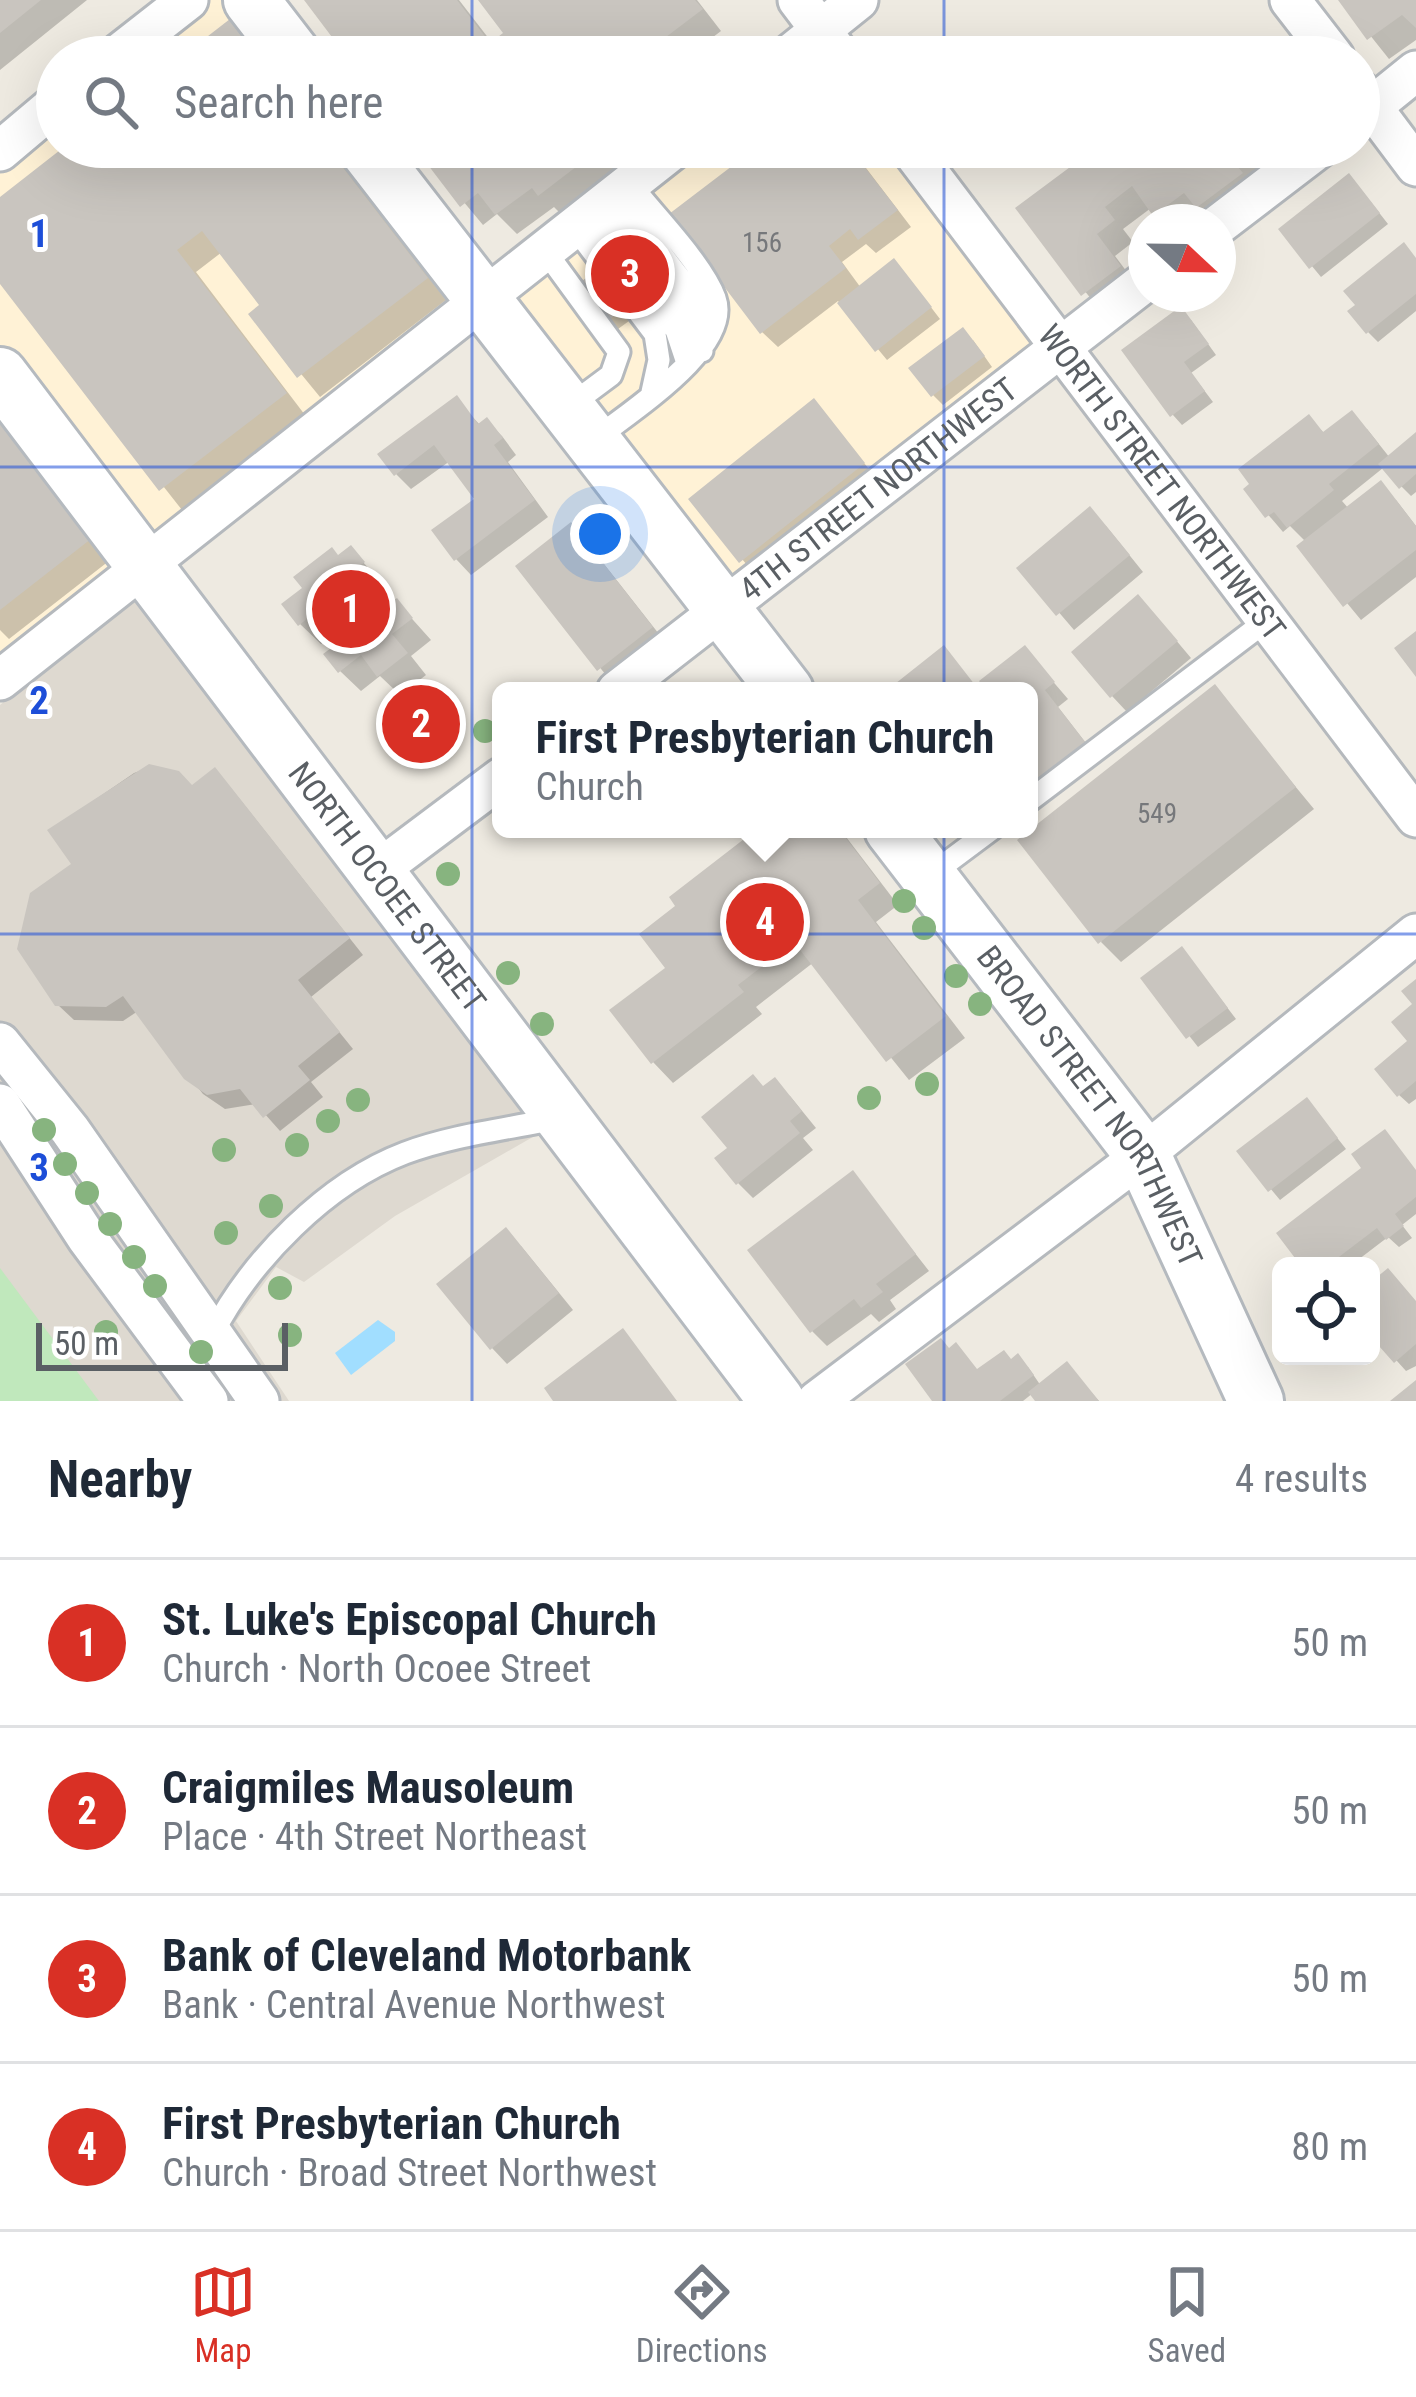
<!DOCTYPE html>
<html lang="en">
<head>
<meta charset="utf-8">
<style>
  body { margin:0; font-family:"Roboto Condensed",sans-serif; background:#f6f6f7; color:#1f2937 }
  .controls { position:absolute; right:36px; bottom:36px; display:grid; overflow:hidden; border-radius:18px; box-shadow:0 12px 48px #0002 }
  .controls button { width:108px; height:108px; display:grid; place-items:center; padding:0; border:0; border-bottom:3px solid #e0e1e3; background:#fff; color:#1f2937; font:60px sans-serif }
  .compass { position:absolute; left:1128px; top:204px; width:108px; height:108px; border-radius:50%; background:#fff; box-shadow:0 12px 48px #0002; rotate:112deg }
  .scale { position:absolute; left:36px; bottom:30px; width:252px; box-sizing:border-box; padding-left:12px; border:6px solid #5a5f64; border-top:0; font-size:33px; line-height:42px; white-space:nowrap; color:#5a5f64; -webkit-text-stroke:9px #fff; paint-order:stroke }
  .you { position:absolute; left:600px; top:534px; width:42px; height:42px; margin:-30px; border:9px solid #fff; border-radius:50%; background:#1a73e8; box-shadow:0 0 0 18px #1a73e833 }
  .badge { display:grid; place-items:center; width:78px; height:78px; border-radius:50%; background:#d93025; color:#fff; font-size:39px; font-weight:700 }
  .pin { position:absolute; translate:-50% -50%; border:6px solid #fff; box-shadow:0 3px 12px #0006 }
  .popup { position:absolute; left:492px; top:682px; width:546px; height:156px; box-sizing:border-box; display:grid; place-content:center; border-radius:18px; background:#fff; filter:drop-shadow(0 3px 9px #0005); font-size:39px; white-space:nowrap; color:#747a83 }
  .popup b { font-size:45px; color:#1f2937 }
  .popup::after { content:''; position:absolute; left:50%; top:100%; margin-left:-24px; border:24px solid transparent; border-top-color:#fff }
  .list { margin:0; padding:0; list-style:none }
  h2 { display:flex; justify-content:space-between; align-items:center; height:156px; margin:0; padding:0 48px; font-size:51px }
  h2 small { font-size:39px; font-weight:400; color:#747a83 }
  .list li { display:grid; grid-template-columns:78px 1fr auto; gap:36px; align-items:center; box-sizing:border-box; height:168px; padding:0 48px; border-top:3px solid #e0e1e3 }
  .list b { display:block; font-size:45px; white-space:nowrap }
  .list p { margin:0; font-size:39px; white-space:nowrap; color:#747a83 }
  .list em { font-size:39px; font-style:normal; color:#747a83 }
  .icon { flex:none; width:66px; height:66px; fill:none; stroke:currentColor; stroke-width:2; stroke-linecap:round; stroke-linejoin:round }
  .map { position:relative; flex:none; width:1416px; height:1401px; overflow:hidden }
  .search { position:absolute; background:#fff; box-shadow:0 12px 48px #0002; left:36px; right:36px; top:36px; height:132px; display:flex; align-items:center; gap:30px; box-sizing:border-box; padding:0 42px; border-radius:66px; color:#747a83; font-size:45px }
  .sheet { height:828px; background:#fff }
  nav { display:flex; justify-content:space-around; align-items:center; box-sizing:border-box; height:168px; border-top:3px solid #e0e1e3; background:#fff; font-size:33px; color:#747a83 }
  nav a { display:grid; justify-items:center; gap:6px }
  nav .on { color:#d93025 }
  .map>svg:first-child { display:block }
  .commercial { fill:#fff2d6 }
  .education { fill:#ded9d0 }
  .green { fill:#c0e8bc }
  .water { fill:#a1deff }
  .shadow { fill:#0003 }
  .building { fill:#c9c5bf }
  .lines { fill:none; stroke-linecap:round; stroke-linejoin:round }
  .service-casing { stroke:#b5b9bd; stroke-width:27 }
  .minor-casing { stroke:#b5b9bd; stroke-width:45 }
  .secondary-casing { stroke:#b5babf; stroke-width:60 }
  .service { stroke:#fff; stroke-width:21 }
  .minor { stroke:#fff; stroke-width:39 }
  .secondary { stroke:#fff; stroke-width:54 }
  .tree { fill:#87b47f }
  .grid { fill:none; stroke:#1d4ed8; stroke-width:3; stroke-opacity:0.55 }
  .labels { text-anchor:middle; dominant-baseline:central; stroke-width:10; stroke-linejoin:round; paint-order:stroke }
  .number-label { font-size:27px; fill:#76787b }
  .street-label { font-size:33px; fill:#5a5f64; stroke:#fff }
  .grid-label { font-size:39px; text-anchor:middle; font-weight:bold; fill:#1d4ed8; stroke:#fff; stroke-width:10; stroke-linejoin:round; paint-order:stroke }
</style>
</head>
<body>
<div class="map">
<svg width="1416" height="1401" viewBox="0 0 1416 1401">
  <rect width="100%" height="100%" fill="#eeeae1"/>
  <!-- commercial -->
  <path class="commercial" d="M 189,0 L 251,0 L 295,57 L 119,57 Z
    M 57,107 L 57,147 L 365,147 L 486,300 L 676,147 L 909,147 L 1060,347 L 724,610 L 485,301 L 0,680 L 0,153 Z"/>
  <!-- education -->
  <path class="education" d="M 136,596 L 538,1134 L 395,1216 L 304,1282 L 276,1267 L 236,1321 L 289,1401 L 0,1401 L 0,705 Z"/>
  <!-- green -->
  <path class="green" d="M 0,1268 L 99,1401 L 0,1401 Z"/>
  <!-- water -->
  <path class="water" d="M 378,1320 L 395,1332 L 395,1341 L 351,1375 L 335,1353 Z"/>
  <!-- shadow -->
  <path class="shadow" d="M 0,0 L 87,0 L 0,70 Z
    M 307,0 L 459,0 L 493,44 L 507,34 L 481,0 L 697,0 L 721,31 L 687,57 L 351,57 Z
    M 1342,0 L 1416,0 L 1416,40 L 1389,59 Z
    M 69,147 L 329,147 L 446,300 L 320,397 L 252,314 L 263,306 L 222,252 L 196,272 L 305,415 L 182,510 L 0,279 L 0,200 Z
    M 418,147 L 620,147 L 631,161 L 561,214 L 554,207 L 517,234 L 497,214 L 483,225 Z
    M 762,147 L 850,147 L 911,227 L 876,253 L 866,244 L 842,262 L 861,288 L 904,272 L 940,319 L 887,360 L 838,301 L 778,347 L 762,332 Z
    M 1102,147 L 1244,147 L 1265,172 L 1193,222 L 1164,222 L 1151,208 L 1123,229 L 1133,242 L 1115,256 L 1139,288 L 1104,315 L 1019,209 Z
    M 1359,187 L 1388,224 L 1321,277 L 1282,230 Z
    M 1416,260 L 1416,311 L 1378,342 L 1368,332 Z
    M 691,276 L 618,329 L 582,284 Z
    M 1191,320 L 1216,355 L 1191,373 L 1213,402 L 1182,425 L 1173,415 Z
    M 973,340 L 992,367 L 943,405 L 933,395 Z
    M 456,399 L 481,426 L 487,421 L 502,436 L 516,455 L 508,462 L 548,517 L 471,575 L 456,559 L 478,499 L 450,461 L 411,489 L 396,474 Z
    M 814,402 L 878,480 L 757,577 L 692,499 Z
    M 0,411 L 114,557 L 9,639 L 0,630 Z
    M 1309,418 L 1325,434 L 1367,429 L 1390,458 L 1416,436 L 1416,492 L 1411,496 L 1383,468 L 1342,501 L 1349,509 L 1396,500 L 1416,526 L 1416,577 L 1361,620 L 1300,546 L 1306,542 L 1290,526 L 1283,532 L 1247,490 Z
    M 1106,526 L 1143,572 L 1074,630 L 1021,568 Z
    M 586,541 L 666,643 L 614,685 L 519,567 Z
    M 351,549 L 383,584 L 368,596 L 382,614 L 397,602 L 431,640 L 411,656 L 426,675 L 400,695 L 380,676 L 361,691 L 340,671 L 350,637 L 343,627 L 321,644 L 300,624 L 339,558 Z
    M 1154,614 L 1191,658 L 1127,712 L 1112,696 Z
    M 1025,649 L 1068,699 L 1058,707 L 1099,760 L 1029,815 Z
    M 1214,688 L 1314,809 L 1121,962 L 1101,942 Z
    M 422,704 L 447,731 L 426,749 L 402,722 Z
    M 151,767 L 193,789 L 230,787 L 363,955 L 311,997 L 353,1049 L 311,1082 L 323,1097 L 280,1131 L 256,1104 L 225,1109 L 203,1094 L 138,1011 L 123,1021 L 74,1020 L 57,1004 L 75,865 L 51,830 L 134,773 Z
    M 762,829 L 840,829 L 898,905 L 876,922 L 965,1038 L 909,1080 L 814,962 L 756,1007 L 762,1014 L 673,1083 L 653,1062 L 669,968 Z
    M 1191,960 L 1236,1019 L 1198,1047 L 1144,978 Z
    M 1416,1005 L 1416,1099 L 1409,1104 L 1399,1095 Z
    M 764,1089 L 790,1096 L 816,1128 L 803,1138 L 813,1150 L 753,1198 L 738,1183 L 731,1148 Z
    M 1316,1111 L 1346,1149 L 1280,1200 L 1240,1152 Z
    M 1416,1171 L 1416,1214 L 1402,1225 L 1412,1238 L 1399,1247 L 1388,1237 L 1350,1266 L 1305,1266 Z
    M 853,1174 L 929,1271 L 890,1300 L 896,1309 L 879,1322 L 871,1314 L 827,1346 L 812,1331 Z
    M 521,1246 L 573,1310 L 507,1364 L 492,1348 Z
    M 1371,1286 L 1416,1303 L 1416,1366 L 1406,1371 L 1371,1332 Z
    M 1012,1362 L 1028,1367 L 1041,1386 L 1067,1365 L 1099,1401 L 1039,1401 L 1033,1393 L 1023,1401 L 936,1401 L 978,1372 Z"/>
  <!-- building -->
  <path class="building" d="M 0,0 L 41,0 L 0,33 Z
    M 304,0 L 457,0 L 490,43 L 503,33 L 478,0 L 695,0 L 703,9 L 662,40 L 675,57 L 347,57 Z
    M 1338,0 L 1416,0 L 1416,28 L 1402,15 L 1367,40 Z
    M 230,19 L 259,57 L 181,57 Z
    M 64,147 L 327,147 L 428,278 L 297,378 L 248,314 L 259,305 L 202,231 L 177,250 L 287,393 L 159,491 L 0,284 L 0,197 Z
    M 444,147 L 602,147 L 538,196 L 532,188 L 495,215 L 478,193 L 460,207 L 425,161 Z
    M 757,147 L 849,147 L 898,210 L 858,240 L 850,229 L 829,246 L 846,268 L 760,334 L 669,214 Z
    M 1097,147 L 1246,150 L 1233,161 L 1243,173 L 1196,208 L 1184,193 L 1153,216 L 1132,186 L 1105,207 L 1115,220 L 1097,234 L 1121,266 L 1081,296 L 1015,208 Z
    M 1349,173 L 1380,213 L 1309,269 L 1278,229 Z
    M 655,226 L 683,265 L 606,322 L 578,284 Z
    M 1404,242 L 1416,258 L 1416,294 L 1366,334 L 1347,311 L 1355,305 L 1343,291 Z
    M 894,258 L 932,307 L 875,352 L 837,303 Z
    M 1181,306 L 1209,344 L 1184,362 L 1205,391 L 1170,417 L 1121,350 Z
    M 963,327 L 985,356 L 931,397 L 908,368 Z
    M 457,395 L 478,424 L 487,417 L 503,438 L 494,445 L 535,500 L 454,561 L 431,530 L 474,499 L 434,445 L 394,476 L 377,454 Z
    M 814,398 L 865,463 L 739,563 L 688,499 Z
    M 1352,410 L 1379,444 L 1329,484 L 1334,490 L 1287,528 L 1274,512 L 1265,518 L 1243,489 L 1249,484 L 1238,469 L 1309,414 L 1323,432 Z
    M 0,412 L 96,535 L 0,610 Z
    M 1416,432 L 1416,474 L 1399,489 L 1378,464 Z
    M 1381,480 L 1416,526 L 1416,550 L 1343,607 L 1296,546 Z
    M 1090,506 L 1130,555 L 1056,616 L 1016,568 Z
    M 571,522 L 653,627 L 597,671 L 515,566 Z
    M 351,545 L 365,562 L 350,574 L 379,612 L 397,598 L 413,618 L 392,634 L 408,653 L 377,677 L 361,655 L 338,673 L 323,654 L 346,637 L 323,606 L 298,626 L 281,604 L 302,588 L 293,577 L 332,547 L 338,555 Z
    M 1138,594 L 1178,641 L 1110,698 L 1071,652 Z
    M 1416,631 L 1416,677 L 1394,648 Z
    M 944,645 L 975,685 L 967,691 L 886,691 Z
    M 1025,645 L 1055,682 L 1045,690 L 1086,743 L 1029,788 L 1029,691 L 987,691 L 979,681 Z
    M 1215,684 L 1296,787 L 1098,944 L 1017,840 Z
    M 422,700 L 445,725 L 420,747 L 398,722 Z
    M 149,764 L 179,771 L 192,785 L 215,767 L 350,938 L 298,980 L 340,1032 L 298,1066 L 310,1080 L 263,1118 L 240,1089 L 207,1095 L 184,1079 L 123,996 L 106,1007 L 55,1006 L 17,949 L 30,893 L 71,864 L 47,830 Z
    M 757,829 L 839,829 L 880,883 L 858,900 L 946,1016 L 886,1062 L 794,942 L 738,985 L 744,992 L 651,1064 L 609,1010 L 665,968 L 639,934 L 675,906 L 669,897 Z
    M 1182,946 L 1228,1008 L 1186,1039 L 1140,978 Z
    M 1416,979 L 1416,1081 L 1397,1097 L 1374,1069 L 1407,1041 L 1391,1022 L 1412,1004 L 1401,991 Z
    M 753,1074 L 763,1086 L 775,1077 L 802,1111 L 790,1121 L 800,1133 L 736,1185 L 714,1158 L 727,1148 L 701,1117 Z
    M 1307,1097 L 1338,1138 L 1268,1192 L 1236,1151 Z
    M 1385,1129 L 1416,1170 L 1416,1197 L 1395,1214 L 1404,1226 L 1386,1240 L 1377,1228 L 1327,1266 L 1301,1266 L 1276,1233 L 1361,1168 L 1351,1154 Z
    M 853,1170 L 916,1254 L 876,1284 L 883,1292 L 861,1308 L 854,1299 L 810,1333 L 747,1250 Z
    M 506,1227 L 559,1293 L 490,1350 L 436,1284 Z
    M 1388,1268 L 1416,1301 L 1416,1344 L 1394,1363 L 1371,1337 L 1371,1282 Z
    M 623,1328 L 677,1401 L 553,1401 L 544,1388 Z
    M 941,1338 L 949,1348 L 956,1342 L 977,1369 L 1004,1350 L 1011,1359 L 1018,1353 L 1034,1375 L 1000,1401 L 932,1401 L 905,1364 Z
    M 1067,1361 L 1099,1401 L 1035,1401 L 1028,1392 Z
    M 1416,1380 L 1416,1401 L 1390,1401 Z"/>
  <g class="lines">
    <defs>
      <path id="service" d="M 616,195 L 705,311 L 711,331
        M 603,206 L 688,315 L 702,351
        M 591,216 L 676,330 L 687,363
        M 575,228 L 655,334 L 659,360 L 652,392
        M 546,252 L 619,352 L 611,375 L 568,407
        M 593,441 C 627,413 733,348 715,298 C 702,263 654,215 630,184
        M 1029,801 L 1266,621
        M 929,876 L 992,829
        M 213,1333 C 251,1260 326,1183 405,1153 C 453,1135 508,1129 559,1118"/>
      <g id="minor">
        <path d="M 798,0 L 841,57"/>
        <path d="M 1290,0 L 1334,57"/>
        <path d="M 115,57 L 188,0"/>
        <path d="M 787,57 L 858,0"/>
        <path d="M 1359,90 L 1416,166"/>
        <path d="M 1359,117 L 1416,71"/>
        <path id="s1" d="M 909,147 L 1416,817"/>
        <path d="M 0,151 L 57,103"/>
        <path d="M 1218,225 L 1320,147"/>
        <path d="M 0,680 L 676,147"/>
        <path id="s2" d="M 617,691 L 1146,281"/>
        <path d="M 373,874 L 501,778"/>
        <path d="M 0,1043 L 70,1130 L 259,1401"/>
        <path d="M 0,1104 L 87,1238 L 208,1401"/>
        <path d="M 817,1401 L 1143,1155 L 1416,934"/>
      </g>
      <g id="secondary">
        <path d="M 251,0 L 295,57"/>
        <path d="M 365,147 L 786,691"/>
        <path id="s3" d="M 0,375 L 777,1401"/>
        <path id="s4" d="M 892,829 L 1143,1155 L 1256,1401"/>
      </g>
    </defs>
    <!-- service casing -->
    <use href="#service" class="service-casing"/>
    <!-- minor casing -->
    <use href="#minor" class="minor-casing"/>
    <!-- secondary casing -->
    <use href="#secondary" class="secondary-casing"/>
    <!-- service -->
    <use href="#service" class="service"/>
    <!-- minor -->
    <use href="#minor" class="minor"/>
    <!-- secondary -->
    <use href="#secondary" class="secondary"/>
  </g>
  <!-- trees -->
  <g class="tree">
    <circle cx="485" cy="731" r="12"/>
    <circle cx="448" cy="874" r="12"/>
    <circle cx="904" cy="901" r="12"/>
    <circle cx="924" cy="928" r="12"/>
    <circle cx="508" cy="973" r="12"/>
    <circle cx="956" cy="976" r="12"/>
    <circle cx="980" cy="1004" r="12"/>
    <circle cx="542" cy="1024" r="12"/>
    <circle cx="927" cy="1084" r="12"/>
    <circle cx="869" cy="1098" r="12"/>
    <circle cx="358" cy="1100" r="12"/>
    <circle cx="328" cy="1121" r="12"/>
    <circle cx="44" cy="1130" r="12"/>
    <circle cx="297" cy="1145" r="12"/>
    <circle cx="224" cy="1150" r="12"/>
    <circle cx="65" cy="1164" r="12"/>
    <circle cx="87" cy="1193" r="12"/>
    <circle cx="271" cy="1206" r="12"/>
    <circle cx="110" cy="1224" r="12"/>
    <circle cx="226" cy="1233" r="12"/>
    <circle cx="134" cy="1257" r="12"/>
    <circle cx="155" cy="1286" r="12"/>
    <circle cx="280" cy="1288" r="12"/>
    <circle cx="106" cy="1332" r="12"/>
    <circle cx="290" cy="1335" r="12"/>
    <circle cx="201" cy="1352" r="12"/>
  </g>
  <!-- grid -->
  <path class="grid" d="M 472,0 L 472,57M 944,0 L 944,57M 472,147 L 472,1401M 944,147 L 944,1401M 0,467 L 1416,467M 0,934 L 1416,934"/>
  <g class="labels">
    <!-- number labels -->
    <g class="number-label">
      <text x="762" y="243">156</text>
      <text x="1157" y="814">549</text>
    </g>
    <!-- street labels -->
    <g class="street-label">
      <text stroke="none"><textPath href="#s1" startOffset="420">WORTH STREET NORTHWEST</textPath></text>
      <text stroke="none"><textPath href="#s2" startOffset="330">4TH STREET NORTHWEST</textPath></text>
      <text stroke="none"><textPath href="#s3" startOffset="642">NORTH OCOEE STREET</textPath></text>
      <text stroke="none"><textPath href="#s4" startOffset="342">BROAD STREET NORTHWEST</textPath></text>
    </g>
  </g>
  <g class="grid-label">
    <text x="39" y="247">1</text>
    <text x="39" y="714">2</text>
    <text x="39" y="1181">3</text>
  </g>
</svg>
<div class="controls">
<button><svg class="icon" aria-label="locate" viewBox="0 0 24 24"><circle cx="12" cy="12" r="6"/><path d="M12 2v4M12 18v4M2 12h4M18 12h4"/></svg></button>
</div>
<svg class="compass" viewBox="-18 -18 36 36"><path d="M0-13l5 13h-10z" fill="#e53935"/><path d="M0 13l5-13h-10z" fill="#747a83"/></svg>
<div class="scale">50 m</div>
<div class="you"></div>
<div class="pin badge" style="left:351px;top:609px">1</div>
<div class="pin badge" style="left:421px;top:724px">2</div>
<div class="pin badge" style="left:630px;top:274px">3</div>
<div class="pin badge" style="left:765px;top:922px">4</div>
<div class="popup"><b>First Presbyterian Church</b>Church</div>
<div class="search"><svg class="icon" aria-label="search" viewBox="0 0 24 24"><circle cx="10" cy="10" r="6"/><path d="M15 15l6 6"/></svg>Search here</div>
</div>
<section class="sheet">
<h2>Nearby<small>4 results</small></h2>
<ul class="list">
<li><span class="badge">1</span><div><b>St. Luke's Episcopal Church</b><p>Church · North Ocoee Street</p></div><em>50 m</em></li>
<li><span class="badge">2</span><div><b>Craigmiles Mausoleum</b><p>Place · 4th Street Northeast</p></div><em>50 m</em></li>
<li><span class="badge">3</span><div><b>Bank of Cleveland Motorbank</b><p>Bank · Central Avenue Northwest</p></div><em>50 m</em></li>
<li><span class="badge">4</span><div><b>First Presbyterian Church</b><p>Church · Broad Street Northwest</p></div><em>80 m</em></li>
</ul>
</section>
<nav>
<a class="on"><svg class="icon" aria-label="map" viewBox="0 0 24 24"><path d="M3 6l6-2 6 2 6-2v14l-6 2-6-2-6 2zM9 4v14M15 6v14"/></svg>Map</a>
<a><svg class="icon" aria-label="directions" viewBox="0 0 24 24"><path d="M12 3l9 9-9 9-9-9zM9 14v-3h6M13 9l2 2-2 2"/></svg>Directions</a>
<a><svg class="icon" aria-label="saved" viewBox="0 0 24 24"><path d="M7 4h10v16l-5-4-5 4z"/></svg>Saved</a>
</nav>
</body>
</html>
